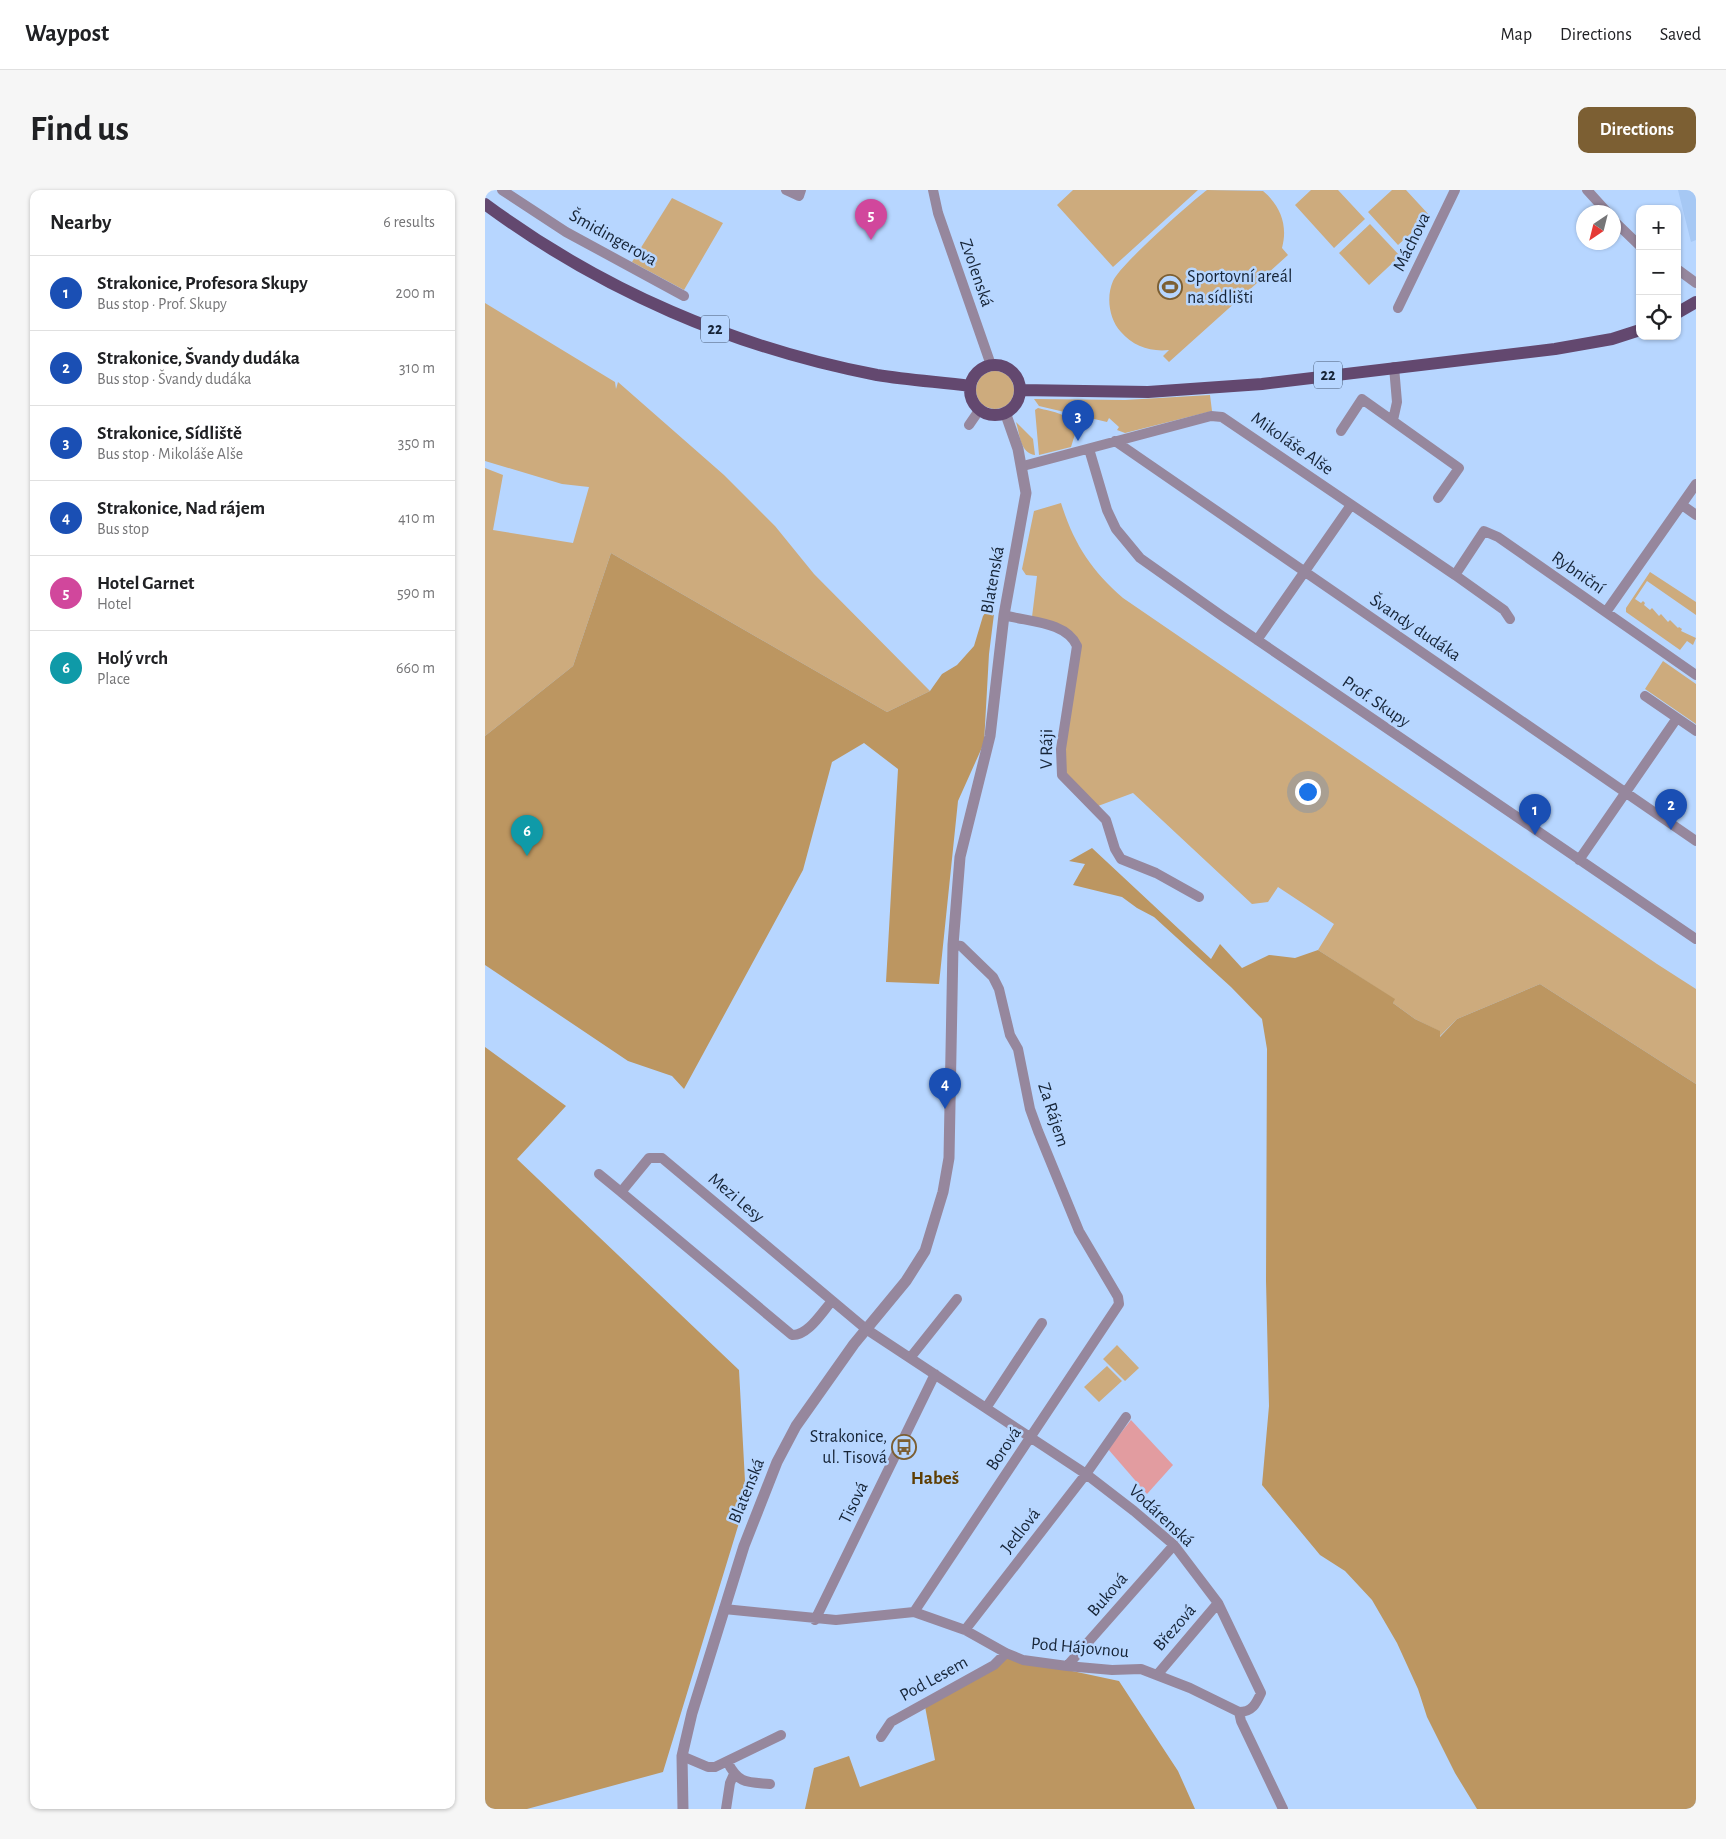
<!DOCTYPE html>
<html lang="en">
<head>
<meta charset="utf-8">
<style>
  body { margin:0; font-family:"Alegreya Sans",sans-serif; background:#f6f6f6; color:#202124 }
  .controls { position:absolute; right:15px; top:15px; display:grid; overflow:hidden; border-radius:10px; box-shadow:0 1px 4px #0004 }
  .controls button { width:45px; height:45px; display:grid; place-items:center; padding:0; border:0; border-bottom:1px solid #e0e0e0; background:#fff; color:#202124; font:25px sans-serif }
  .compass { position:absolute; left:1091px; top:15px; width:45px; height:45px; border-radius:50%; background:#fff; box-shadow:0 1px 4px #0004; rotate:215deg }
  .you { position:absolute; left:822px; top:601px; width:18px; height:18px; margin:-12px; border:4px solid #fff; border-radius:50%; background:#1a73e8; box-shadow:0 0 0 8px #1a73e833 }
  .badge { display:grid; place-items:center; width:32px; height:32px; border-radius:50%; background:#7c5f33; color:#fff; font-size:16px; font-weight:700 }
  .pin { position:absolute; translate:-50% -41px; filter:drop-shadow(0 1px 2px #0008) }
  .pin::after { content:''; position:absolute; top:26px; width:18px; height:15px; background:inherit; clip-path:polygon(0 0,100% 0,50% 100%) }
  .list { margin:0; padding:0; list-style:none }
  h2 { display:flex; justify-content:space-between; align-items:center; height:65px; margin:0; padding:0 20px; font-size:21px }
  h2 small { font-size:16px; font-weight:400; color:#757577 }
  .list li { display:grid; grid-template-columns:32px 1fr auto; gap:15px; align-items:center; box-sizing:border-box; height:75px; padding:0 20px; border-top:1px solid #e0e0e0 }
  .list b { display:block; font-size:19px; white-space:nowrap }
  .list p { margin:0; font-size:16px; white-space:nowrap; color:#757577 }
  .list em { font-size:16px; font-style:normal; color:#757577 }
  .icon { flex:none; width:28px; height:28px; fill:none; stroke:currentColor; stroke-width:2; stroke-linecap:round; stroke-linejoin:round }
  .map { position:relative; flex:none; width:1211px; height:1619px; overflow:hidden; border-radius:10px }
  header { display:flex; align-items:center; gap:30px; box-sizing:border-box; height:70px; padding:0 25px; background:#fff; border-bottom:1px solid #e0e0e0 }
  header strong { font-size:24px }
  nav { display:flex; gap:28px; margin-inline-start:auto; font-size:18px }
  .intro { display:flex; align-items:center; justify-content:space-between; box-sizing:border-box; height:120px; padding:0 30px }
  h1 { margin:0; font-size:35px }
  .button { padding:12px 22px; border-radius:10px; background:#7c5f33; color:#fff; font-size:18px; font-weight:700 }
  main { display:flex; gap:30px; padding:0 30px }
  aside { flex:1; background:#fff; border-radius:10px; box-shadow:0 1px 4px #0004 }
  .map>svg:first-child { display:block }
  .built { fill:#a6c8f4 }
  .green { fill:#cdab7d }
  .forest { fill:#bc9661 }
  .water { fill:#e29ca0 }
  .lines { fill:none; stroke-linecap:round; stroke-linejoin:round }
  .minor { stroke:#96879d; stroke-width:10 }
  .tertiary { stroke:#96879d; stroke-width:11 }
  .primary { stroke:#63486f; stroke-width:12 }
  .labels { text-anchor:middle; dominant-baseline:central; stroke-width:5; stroke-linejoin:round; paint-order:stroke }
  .shield { fill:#b7d6ff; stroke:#465973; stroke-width:1 }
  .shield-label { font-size:16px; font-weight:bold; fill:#162437 }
  .street-label { font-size:18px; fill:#162437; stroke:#b7d6ff }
  .poi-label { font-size:18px; fill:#162437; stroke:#b7d6ff; text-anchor:start }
  .neighbourhood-label { font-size:19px; font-weight:bold; fill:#5e3e04; stroke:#b7d6ff }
</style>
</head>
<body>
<header>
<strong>Waypost</strong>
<nav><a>Map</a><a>Directions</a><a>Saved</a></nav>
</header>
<div class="intro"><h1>Find us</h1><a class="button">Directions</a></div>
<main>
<aside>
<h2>Nearby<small>6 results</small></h2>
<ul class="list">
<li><span class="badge" style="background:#1a4fb4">1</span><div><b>Strakonice, Profesora Skupy</b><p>Bus stop · Prof. Skupy</p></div><em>200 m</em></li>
<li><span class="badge" style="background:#1a4fb4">2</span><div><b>Strakonice, Švandy dudáka</b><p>Bus stop · Švandy dudáka</p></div><em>310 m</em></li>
<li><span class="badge" style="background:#1a4fb4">3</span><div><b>Strakonice, Sídliště</b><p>Bus stop · Mikoláše Alše</p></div><em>350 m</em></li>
<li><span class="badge" style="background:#1a4fb4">4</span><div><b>Strakonice, Nad rájem</b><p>Bus stop</p></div><em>410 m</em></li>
<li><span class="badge" style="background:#d1479c">5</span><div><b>Hotel Garnet</b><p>Hotel</p></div><em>590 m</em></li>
<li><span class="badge" style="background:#0f9aa8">6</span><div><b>Holý vrch</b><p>Place</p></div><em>660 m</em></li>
</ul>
</aside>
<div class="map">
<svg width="1211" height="1619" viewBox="0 0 1211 1619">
  <rect width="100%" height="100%" fill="#b7d6ff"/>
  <!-- built -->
  <path class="built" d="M 1193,0 L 1211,0 L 1211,50 L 1206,52 Z"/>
  <!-- green -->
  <path class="green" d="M 588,0 L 713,0 L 628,77 L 572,15 Z
    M 722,0 L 778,1 C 796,16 803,36 797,58 L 803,65 L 684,172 L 678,166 L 684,160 C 665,162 648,156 636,142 C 624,129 621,107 628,91 C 634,76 706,12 722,0 Z
    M 826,0 L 853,0 L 880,29 L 849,58 L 810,15 Z
    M 907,0 L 921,0 L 945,26 L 913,55 L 883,22 Z
    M 187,8 L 238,33 L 199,100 L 147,72 Z
    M 885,34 L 915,66 L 884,95 L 854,63 Z
    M 0,113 L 130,192 L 131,199 L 133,192 L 239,285 L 290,336 L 329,384 L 445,501 L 402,522 L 126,363 L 88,476 L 0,546 L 0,278 L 18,285 L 8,340 L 88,353 L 104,297 L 77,294 L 0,271 Z
    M491 200a19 19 0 1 1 38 0a19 19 0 1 1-38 0Z
    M 725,205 L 727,221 L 640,243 L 632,240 L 634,237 L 624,228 L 622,232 L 554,216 L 549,209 L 640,210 Z
    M 553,218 C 568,222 586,223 591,241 L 586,257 L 554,265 L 550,220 Z
    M 531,232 L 548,249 L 550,265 C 535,263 535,245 531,232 Z
    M 576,313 C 589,354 606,380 638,408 L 1172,774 L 1211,799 L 1211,894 L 1055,794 L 972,829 L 954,847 L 954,841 L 930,829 L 908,813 L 909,809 L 833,760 L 849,734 L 793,697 L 783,712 L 767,714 L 648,603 L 613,616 L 576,586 L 592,454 L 547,427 L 552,386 L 541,385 L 537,379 L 549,321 Z
    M 1165,382 L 1211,412 L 1211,425 L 1162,391 L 1150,409 L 1156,413 L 1158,411 L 1160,413 L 1159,415 L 1165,420 L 1167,418 L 1174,426 L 1176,424 L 1183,432 L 1185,430 L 1193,438 L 1194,437 L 1197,439 L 1196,441 L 1211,448 L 1208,455 L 1202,451 L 1195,460 L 1141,422 L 1141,418 Z
    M 1178,471 L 1211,494 L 1211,534 L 1160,499 Z
    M 632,1155 L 654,1178 L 640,1191 L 618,1169 Z
    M 622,1176 L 637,1191 L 614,1212 L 599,1197 Z"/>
  <!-- forest -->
  <path class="forest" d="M 126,363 L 402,522 L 445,501 L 457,484 L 472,475 L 489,456 L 498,426 L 511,408 L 504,464 L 499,553 L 473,611 L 454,794 L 401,792 L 413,579 L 379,553 L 347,572 L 318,680 L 199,899 L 187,886 L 143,871 L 0,775 L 0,546 L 88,476 Z
    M 607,658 L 726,769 L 735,754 L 757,778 L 784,765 L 810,768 L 833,760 L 910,809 L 908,813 L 930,829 L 955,841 L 955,847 L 972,829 L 1055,794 L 1211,894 L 1211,1619 L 992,1619 L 970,1583 L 942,1527 L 933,1499 L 912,1453 L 887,1410 L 860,1381 L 835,1365 L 777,1295 L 784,1216 L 781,1091 L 782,859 L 777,829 L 746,797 L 669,727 L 652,718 L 637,707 L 588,695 L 600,674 L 584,671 Z
    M 0,857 L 81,916 L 32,969 L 254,1180 L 261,1310 L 178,1582 L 42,1619 L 0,1619 Z
    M 522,1467 L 634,1491 L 693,1581 L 710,1619 L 320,1619 L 329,1578 L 364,1566 L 375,1597 L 450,1570 L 439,1511 Z"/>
  <!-- water -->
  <path class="water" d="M 646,1230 L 688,1275 L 662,1304 L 623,1259 Z"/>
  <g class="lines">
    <!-- minor -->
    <path class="minor" d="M 17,0 L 81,42 L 199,106
      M 301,0 L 314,6 L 316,0
      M 448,0 L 453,23 L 506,175
      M 1102,0 L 1122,22
      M 1128,30 L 1155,56
      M 1192,79 L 1211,93
      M 913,118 L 970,0
      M 908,230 L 912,212 L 909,177
      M 484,235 L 495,219
      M 856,241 L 877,209 L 974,278 L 953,308
      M 630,251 L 1211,651
      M 604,259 L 622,320 L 631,339 L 655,368 L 737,426 L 1211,749
      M 538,276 L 726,226 L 737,227 L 970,385 L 1019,420 L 1025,429
      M 1197,315 L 1211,325
      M 970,385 L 999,341 L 1013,347 L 1211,485
      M 1121,422 L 1211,294
      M 519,425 C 542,432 581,431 592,456 L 576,559 L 577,585 L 621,630 L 630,659 L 636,669 L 671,683 L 714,707
      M 772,450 L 866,315
      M 1160,506 L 1211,541
      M 1094,670 L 1192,528
      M 114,984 L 136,1002
      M 347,1111 C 337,1122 323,1146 307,1145 L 136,1002 L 164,968 L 177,968 L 381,1139 L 601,1284 L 649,1321 L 689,1355 L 733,1413 L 776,1503 C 771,1514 767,1522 754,1522
      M 425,1168 L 472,1109
      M 501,1218 L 557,1133
      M 239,1419 L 351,1430 L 429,1422 L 480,1440 L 521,1463 L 538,1470 L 582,1476 L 627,1480 L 656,1479 L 705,1498 L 754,1522 L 756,1531 L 798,1619
      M 429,1422 L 634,1114 L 633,1107 L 594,1041 L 553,941 L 545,919 L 533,859 L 525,845 L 514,799 L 508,787 L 476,756 L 468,755
      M 330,1430 L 450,1184
      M 480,1440 L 601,1284 L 641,1227
      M 582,1476 L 689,1355
      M 672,1485 L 733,1413
      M 396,1547 L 406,1532 L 509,1475 L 521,1463
      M 197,1566 L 223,1577 L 230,1577 L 296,1545
      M 243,1573 C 254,1594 262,1592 285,1594
      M 241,1619 L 245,1593 L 249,1584"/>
    <!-- tertiary -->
    <path class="tertiary" d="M 198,1619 L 197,1566 L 207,1523 L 259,1356 L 292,1272 L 311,1236 L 369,1154 L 421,1091 L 440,1061 L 458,1002 L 464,968 L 468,755 L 475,667 L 505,546 L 519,425 L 541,303 L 533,259 L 520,222"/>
    <!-- primary -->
    <path class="primary" d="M 0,14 C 116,100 250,158 392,185 C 423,190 454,192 485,196
      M 1192,123 L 1211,112
      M485 200a25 25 0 1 1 50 0a25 25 0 1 1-50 0Z
      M 535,200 L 663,202 L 777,194 L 1070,159 L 1127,149 L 1155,140"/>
  </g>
  <!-- icons -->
  <defs>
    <symbol id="stadium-ring" viewBox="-11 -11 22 22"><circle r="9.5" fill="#b7d6ff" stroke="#7c5f33" stroke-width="1.5"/><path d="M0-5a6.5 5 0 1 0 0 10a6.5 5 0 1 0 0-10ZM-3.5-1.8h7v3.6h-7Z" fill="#7c5f33"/></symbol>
    <symbol id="bus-ring" viewBox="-11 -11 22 22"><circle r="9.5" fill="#b7d6ff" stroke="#7c5f33" stroke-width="1.5"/><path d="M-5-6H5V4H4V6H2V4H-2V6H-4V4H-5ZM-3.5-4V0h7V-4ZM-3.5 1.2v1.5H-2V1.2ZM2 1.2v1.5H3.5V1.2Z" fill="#7c5f33"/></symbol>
  </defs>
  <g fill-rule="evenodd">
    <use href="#stadium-ring" x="671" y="83" width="28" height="28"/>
    <use href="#bus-ring" x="405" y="1243" width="28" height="28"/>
  </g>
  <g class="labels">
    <!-- shield labels -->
    <g class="shield">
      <rect x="216" y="125.5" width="28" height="27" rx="4"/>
      <rect x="829" y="171.5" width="28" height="27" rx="4"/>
    </g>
    <g class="shield-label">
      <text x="230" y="139">22</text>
      <text x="843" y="185">22</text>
    </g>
    <!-- street labels -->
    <g class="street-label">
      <text transform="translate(128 48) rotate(29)">Šmidingerova</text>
      <text transform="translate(927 52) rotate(-64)">Máchova</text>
      <text transform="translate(491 83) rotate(71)">Zvolenská</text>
      <text transform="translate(807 254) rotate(35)">Mikoláše Alše</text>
      <text transform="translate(1093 383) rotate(35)">Rybniční</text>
      <text transform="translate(508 390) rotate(-80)">Blatenská</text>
      <text transform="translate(930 438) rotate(34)">Švandy dudáka</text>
      <text transform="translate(891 512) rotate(34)">Prof. Skupy</text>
      <text transform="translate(562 559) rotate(-89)">V Ráji</text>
      <text transform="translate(568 925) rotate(72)">Za Rájem</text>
      <text transform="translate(251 1008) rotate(40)">Mezi Lesy</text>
      <text transform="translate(519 1259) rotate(-56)">Borová</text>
      <text transform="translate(262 1301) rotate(-68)">Blatenská</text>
      <text transform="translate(369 1313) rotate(-64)">Tisová</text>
      <text transform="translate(676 1326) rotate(43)">Vodárenská</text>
      <text transform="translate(536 1341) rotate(-52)">Jedlová</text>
      <text transform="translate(623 1405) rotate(-49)">Buková</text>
      <text transform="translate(690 1438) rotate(-49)">Březová</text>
      <text transform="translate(595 1458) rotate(5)">Pod Hájovnou</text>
      <text transform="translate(449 1489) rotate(-29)">Pod Lesem</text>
    </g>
    <!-- poi labels -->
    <g class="poi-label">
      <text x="702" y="87">Sportovní areál<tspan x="702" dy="21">na sídlišti</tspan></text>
      <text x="402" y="1247" text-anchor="end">Strakonice,<tspan x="402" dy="21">ul. Tisová</tspan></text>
    </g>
    <!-- neighbourhood labels -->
    <g class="neighbourhood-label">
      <text x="450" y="1288">Habeš</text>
    </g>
  </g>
</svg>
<div class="controls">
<button>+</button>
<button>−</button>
<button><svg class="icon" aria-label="locate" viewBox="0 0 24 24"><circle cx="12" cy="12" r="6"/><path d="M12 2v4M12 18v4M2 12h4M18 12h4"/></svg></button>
</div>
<svg class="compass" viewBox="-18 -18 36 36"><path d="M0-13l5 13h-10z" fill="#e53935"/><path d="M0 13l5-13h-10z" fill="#757577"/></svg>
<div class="you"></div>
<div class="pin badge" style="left:1050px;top:645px;background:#1a4fb4">1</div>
<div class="pin badge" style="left:1186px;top:640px;background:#1a4fb4">2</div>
<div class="pin badge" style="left:593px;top:251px;background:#1a4fb4">3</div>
<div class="pin badge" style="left:460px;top:919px;background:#1a4fb4">4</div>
<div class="pin badge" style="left:386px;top:50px;background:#d1479c">5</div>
<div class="pin badge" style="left:42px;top:666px;background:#0f9aa8">6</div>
</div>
</main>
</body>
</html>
